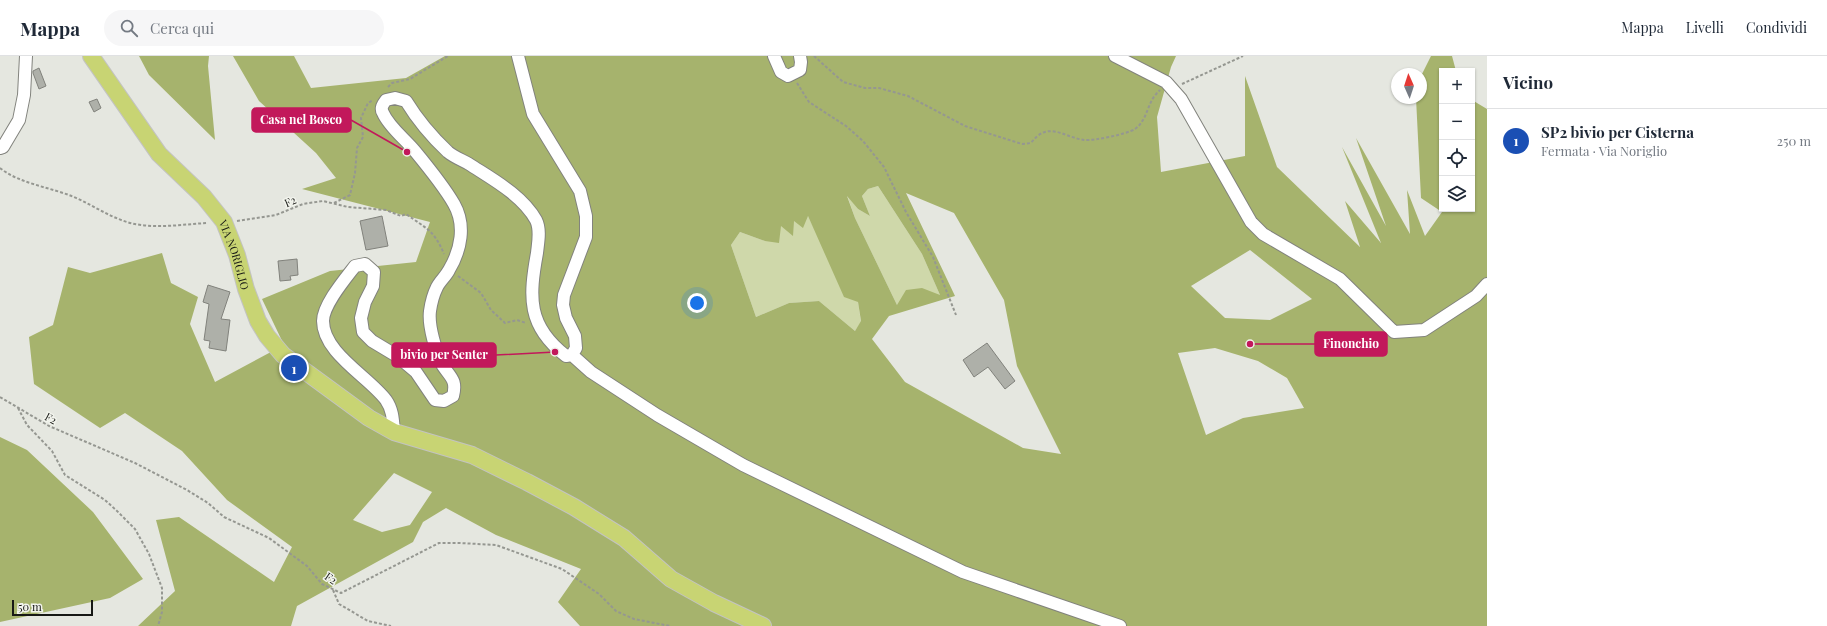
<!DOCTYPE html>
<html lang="it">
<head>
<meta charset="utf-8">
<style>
  body { margin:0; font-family:"Playfair Display",serif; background:#f6f6f7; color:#1f2937 }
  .controls { position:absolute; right:12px; top:12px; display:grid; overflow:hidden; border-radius:0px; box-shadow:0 1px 3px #0004 }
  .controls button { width:36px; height:36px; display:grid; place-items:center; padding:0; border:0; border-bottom:1px solid #e0e1e3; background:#fff; color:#1f2937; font:20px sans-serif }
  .compass { position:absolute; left:1391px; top:12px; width:36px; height:36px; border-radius:50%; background:#fff; box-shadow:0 1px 3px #0004; rotate:357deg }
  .scale { position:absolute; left:12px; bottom:10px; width:81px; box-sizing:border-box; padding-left:4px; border:2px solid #171815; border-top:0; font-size:11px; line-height:14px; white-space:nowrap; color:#171815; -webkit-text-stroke:3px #f2f4ed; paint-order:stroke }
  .you { position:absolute; left:697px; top:247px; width:14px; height:14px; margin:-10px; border:3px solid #fff; border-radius:50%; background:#1a73e8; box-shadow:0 0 0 6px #1a73e833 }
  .badge { display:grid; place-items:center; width:26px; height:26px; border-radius:50%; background:#2563eb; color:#fff; font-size:13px; font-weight:700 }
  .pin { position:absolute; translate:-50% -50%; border:2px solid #fff; box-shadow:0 1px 4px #0006 }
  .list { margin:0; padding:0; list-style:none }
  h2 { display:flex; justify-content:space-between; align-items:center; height:52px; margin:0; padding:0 16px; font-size:17px }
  h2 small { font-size:13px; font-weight:400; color:#747a83 }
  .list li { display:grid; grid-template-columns:26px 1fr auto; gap:12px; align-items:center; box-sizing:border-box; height:64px; padding:0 16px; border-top:1px solid #e0e1e3 }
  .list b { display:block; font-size:15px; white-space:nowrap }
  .list p { margin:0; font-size:13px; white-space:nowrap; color:#747a83 }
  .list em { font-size:13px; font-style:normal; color:#747a83 }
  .icon { flex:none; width:22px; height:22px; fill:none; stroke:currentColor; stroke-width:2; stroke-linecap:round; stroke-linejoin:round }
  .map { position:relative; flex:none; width:1487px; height:570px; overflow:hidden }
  header { display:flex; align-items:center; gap:24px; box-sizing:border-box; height:56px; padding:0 20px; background:#fff; border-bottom:1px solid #e0e1e3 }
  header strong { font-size:19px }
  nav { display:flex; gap:22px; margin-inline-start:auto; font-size:14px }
  .search { width:280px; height:36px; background:#f6f6f7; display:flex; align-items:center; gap:10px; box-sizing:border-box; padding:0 14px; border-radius:22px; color:#747a83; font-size:15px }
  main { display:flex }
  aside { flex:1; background:#fff }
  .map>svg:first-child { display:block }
  .green { fill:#cfd8aa }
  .forest { fill:#a6b36d; fill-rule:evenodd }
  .building { fill:#aeb0a9; stroke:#81827c }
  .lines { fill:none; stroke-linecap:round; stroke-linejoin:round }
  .minor-casing { stroke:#82837d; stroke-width:14 }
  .major-casing { stroke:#c3c3c2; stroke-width:18 }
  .path { stroke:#959791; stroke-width:2; stroke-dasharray:3 2; stroke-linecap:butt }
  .minor { stroke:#fff; stroke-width:12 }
  .major { stroke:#c8d473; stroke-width:16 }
  .labels { text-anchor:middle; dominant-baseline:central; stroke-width:3; stroke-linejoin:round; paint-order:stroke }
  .street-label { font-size:11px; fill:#171815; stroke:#f2f4ed }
  .leader { fill:none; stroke:#c2185b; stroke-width:1.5 }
  .callout-dot { fill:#c2185b; stroke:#f2f4ed; stroke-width:1.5 }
  .callout { fill:#c2185b; stroke:#c2185b; stroke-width:1.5 }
  .callout-label { font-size:12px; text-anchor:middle; font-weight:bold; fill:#fff }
</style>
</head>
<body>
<header>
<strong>Mappa</strong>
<div class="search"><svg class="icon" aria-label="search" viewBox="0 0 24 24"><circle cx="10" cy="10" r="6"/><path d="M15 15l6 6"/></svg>Cerca qui</div>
<nav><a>Mappa</a><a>Livelli</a><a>Condividi</a></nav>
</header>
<main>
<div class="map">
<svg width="1487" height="570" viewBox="0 0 1487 570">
  <rect width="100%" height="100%" fill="#e5e7e0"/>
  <!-- green -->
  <path class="green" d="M 878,130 L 922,198 L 940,239 L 897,249 L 855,162 L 847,139 L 858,153 L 870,160 L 862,140 L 868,133 Z
    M 808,160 L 819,182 L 858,246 L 861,266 L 855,275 L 819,245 L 789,247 L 756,261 L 731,189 L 740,176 L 765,185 L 781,170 Z"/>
  <!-- forest -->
  <path class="forest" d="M 139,0 L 209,0 L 208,10 L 215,84 L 149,19 Z
    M 233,0 L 294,0 L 311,32 L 406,22 L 445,0 L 1176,0 L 1171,11 L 1157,61 L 1161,116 L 1245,100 L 1245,20 L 1277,111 L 1360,191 L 1345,145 L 1381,187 L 1342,91 L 1386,170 L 1356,82 L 1410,178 L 1407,134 L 1425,180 L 1442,156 L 1421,142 L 1416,42 L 1421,42 L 1421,20 L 1431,0 L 1452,0 L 1456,15 L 1442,15 L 1442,153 L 1472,153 L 1472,44 L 1487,53 L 1487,570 L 580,570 L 558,546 L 581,513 L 496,479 L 446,452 L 423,466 L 413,486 L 297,550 L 291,570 L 138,570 L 175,535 L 156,464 L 179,461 L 274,526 L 292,491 L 227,444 L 182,395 L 125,357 L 100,372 L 34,328 L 29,281 L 53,269 L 68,211 L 90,217 L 162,197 L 171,227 L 198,241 L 190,268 L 215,326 L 284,289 L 262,243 L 330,215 L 416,206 L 430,166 L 302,133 L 336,122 L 316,97 L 259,45 ZM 878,130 L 922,198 L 940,239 L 922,232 L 906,234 L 897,249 L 855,162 L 847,140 L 858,153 L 870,160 L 862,140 L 868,133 ZM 906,137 L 954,157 L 1004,244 L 1017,310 L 1061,398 L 1023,392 L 905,326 L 872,283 L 889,260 L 955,240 ZM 808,160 L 844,241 L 858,246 L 861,265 L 855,275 L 819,245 L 789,247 L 756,261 L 731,189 L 740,176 L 765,185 L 779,187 L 781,170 L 793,180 L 794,165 L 803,172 ZM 1250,194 L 1312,243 L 1270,264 L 1225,262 L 1191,230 ZM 1215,292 L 1258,305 L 1287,322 L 1304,352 L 1243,362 L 1206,379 L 1178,297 ZM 394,417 L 432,436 L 410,469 L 382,476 L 353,464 Z
    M 0,381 L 27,394 L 93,456 L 143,523 L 110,542 L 0,566 Z"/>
  <!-- building -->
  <path class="building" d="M 39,12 L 46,30 L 39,33 L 33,17 L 33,15 Z
    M 97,43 L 101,52 L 94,56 L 89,46 Z
    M 382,160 L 388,190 L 366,194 L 360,165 Z
    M 297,203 L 298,219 L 290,220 L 291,224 L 280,225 L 278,205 Z
    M 208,229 L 230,236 L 221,263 L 230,264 L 226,295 L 209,292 L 210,285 L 204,284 L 209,248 L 203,246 Z
    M 987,287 L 1015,325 L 1005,333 L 988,311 L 974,321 L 963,304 Z"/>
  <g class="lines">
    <defs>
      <path id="minor" d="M 774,0 L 781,16 L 788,20 L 800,14 L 801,6 L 800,0
        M 1115,0 L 1166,26 L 1181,43 L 1251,166 L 1263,178 L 1340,223 L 1394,276 L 1424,274 L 1476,240 L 1487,228
        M 0,92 L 3,91 L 19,64 L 24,39 L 26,0
        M 572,299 L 591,316 L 657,359 L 743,409 L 963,516 L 1120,570
        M 394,376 C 393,365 393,354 386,344 C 369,321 323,297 323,265 C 323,249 345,223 355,210 L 365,208 L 374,216 L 373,230 L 365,246 L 361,262 L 363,276 L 372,285 L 397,300 L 416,316 L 435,344 L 444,345 L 453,340 C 457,324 451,322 443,310 C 436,296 428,270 430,255 C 431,248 434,237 437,231 C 440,225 446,220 449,214 C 461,194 466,169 454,148 C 443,129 428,111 414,94 C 405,83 389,71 383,57 C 380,52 383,48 386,44 L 395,42 L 406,45 C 417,63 432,81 448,96 C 454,101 462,104 469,108 C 492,123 522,139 536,164 C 541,174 538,187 537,197 C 529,241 527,270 566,300 L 572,299 L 576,292 L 575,280 L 566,262 L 563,249 L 564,239 L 586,181 L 586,160 L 580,135 L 533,58 L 518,0"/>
      <g id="major">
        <path id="s1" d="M 91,0 L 159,98 L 204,141 L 224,166 L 237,199 L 246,233 L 258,265 L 267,280 L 283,299 L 369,362 L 394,376 L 472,399 L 527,426 L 574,451 L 624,482 L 671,523 L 714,547 L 763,570"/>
      </g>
    </defs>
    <!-- minor casing -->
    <use href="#minor" class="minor-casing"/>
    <!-- major casing -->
    <use href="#major" class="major-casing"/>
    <!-- path -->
    <path class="path" d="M 814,0 L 843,26 L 865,32 L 879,32 L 908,40 L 965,70 L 1022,88 L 1031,87 C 1048,64 1063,81 1084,84 C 1094,85 1127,78 1135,73 C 1145,66 1147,53 1152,44 C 1154,40 1157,37 1160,34
      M 797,27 L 809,46 L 846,70 L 863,85 L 884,111 L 906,156 L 933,201 L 956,259
      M 1182,28 L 1243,0
      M 388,31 L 392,27 L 410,23 L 448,0
      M 0,112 C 20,128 50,131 74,141 C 97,151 116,166 141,169 C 163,172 186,168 208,167
      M 334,147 L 350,139 L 355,117 L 357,92 L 363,81 L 361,62 L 368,47 L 373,44
      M 237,165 L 276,159 L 303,148 L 323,145 L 348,151 L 386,154 L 401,160 L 406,158 C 427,173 434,174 444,198
      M 458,220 L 481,237 L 491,254 L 505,267 L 517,264 L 526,267
      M 0,341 L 49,370 L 135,407 L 187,434 L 208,447 L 224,461 L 269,482 L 307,510 L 322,528 L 341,537 L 439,487 L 460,487 L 496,489 L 562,513 L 599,538 L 616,555 L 634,563 L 670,570
      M 18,352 L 27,369 L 52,395 L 65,419 L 105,444 L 116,454 L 135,473 L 149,498 L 162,532 L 162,556 L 158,570
      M 333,534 L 339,548 L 368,565 L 391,570"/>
    <!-- minor -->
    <use href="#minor" class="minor"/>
    <!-- major -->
    <use href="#major" class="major"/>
  </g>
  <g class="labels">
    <!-- street labels -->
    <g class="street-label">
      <text transform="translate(290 145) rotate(-23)">F2</text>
      <text stroke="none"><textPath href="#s1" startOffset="248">VIA NORIGLIO</textPath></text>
      <text transform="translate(51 362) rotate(29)">F2</text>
      <text transform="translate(331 522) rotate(34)">F2</text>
    </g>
  </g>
  <!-- callouts -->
  <path class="leader" d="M407 96L351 64M1250 288L1315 288M555 296L496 299"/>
  <g class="callout-dot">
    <circle cx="407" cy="96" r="4"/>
    <circle cx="1250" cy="288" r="4"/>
    <circle cx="555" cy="296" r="4"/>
  </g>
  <g class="callout">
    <rect x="252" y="52" width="99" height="24" rx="4"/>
    <rect x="1315" y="276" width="72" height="24" rx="4"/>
    <rect x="392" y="287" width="104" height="24" rx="4"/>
  </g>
  <g class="callout-label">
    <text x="301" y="68">Casa nel Bosco</text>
    <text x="1351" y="292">Finonchio</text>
    <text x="444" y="303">bivio per Senter</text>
  </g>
</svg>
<div class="controls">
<button>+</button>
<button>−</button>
<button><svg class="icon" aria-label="locate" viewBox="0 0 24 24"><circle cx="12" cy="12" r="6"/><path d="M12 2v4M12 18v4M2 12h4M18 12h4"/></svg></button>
<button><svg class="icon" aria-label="layers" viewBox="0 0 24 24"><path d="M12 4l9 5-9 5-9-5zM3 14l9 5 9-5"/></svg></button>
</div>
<svg class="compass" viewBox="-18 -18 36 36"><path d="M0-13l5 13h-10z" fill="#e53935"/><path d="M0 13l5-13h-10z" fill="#747a83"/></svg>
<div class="scale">50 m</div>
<div class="you"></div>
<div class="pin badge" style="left:294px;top:312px;background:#1a4fb4">1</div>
</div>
<aside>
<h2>Vicino<small></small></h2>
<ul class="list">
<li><span class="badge" style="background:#1a4fb4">1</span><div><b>SP2 bivio per Cisterna</b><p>Fermata · Via Noriglio</p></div><em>250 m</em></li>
</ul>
</aside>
</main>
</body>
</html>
